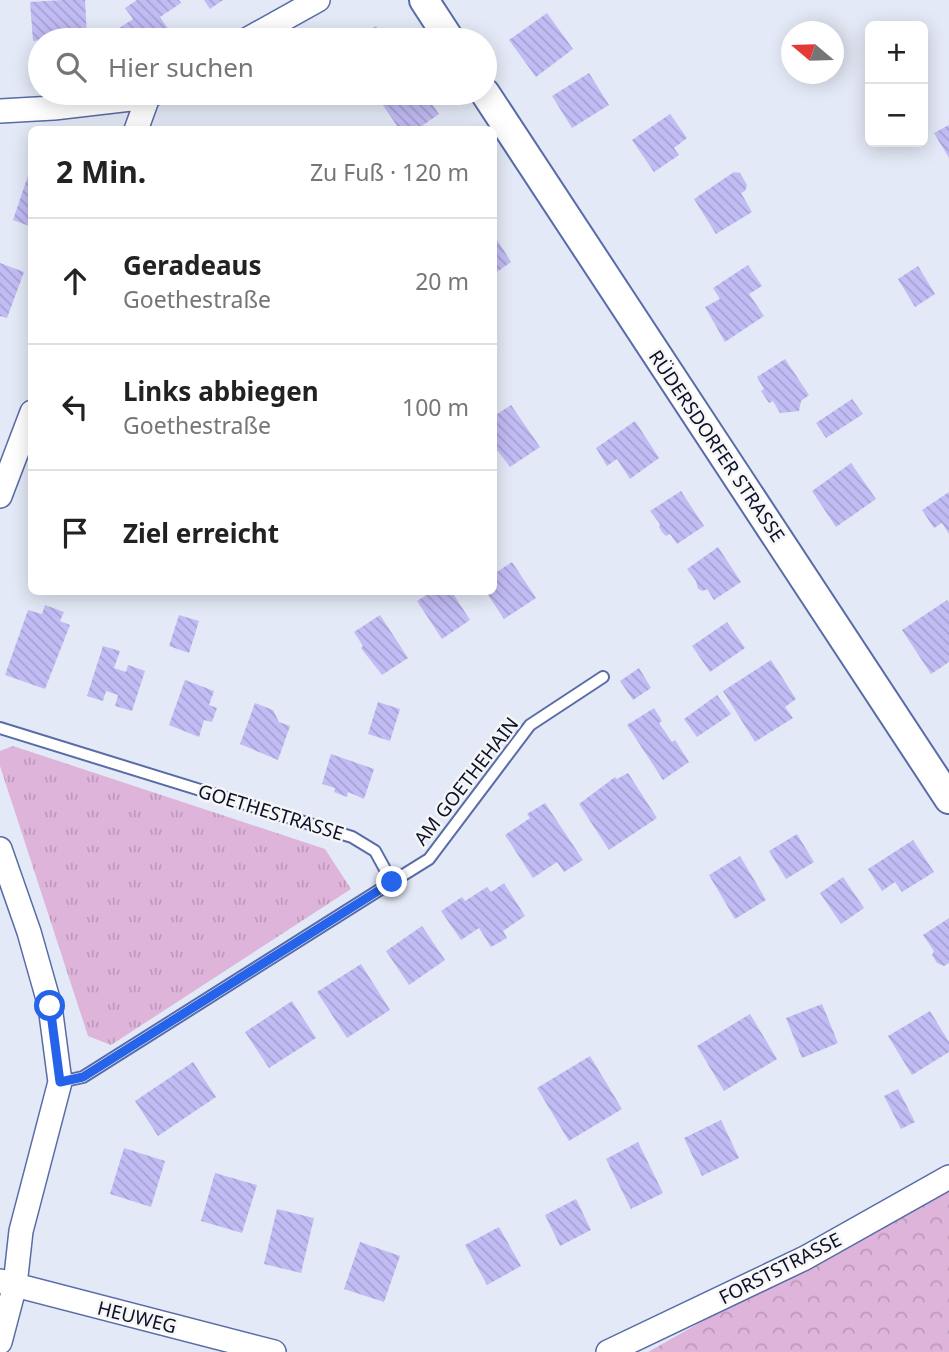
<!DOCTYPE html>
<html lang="de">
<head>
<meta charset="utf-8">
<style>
  body { margin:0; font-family:"Noto Sans",sans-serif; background:#f2f2f2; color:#222 }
  .controls { position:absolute; right:21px; top:21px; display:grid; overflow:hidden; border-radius:10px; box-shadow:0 4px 18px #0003 }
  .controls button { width:63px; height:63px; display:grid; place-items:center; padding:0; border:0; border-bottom:2px solid #e0e0e0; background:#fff; color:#222; font:35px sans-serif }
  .compass { position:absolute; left:781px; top:21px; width:63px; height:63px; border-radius:50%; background:#fff; box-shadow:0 4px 18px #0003; rotate:289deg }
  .stop { position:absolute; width:21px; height:21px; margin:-16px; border:5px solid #2563eb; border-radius:50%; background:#fff }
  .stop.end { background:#2563eb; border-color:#fff; box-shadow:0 2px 7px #0008 }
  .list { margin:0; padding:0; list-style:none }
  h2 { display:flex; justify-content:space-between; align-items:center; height:91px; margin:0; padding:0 28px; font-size:30px }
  h2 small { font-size:23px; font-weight:400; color:#767676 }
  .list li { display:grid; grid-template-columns:46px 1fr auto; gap:21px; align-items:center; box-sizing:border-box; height:126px; padding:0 28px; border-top:2px solid #e0e0e0 }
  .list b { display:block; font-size:26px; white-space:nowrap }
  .list p { margin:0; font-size:23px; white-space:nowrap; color:#767676 }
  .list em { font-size:23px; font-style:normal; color:#767676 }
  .icon { flex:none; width:38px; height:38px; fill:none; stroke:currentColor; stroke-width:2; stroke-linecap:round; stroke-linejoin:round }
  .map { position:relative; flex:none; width:949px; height:1352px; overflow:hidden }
  .search { position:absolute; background:#fff; box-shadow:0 4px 18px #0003; left:28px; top:28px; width:469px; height:77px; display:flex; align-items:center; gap:18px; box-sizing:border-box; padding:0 24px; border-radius:38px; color:#767676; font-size:26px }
  .panel { position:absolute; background:#fff; box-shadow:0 4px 18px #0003; left:28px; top:126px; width:469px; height:469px; border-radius:10px }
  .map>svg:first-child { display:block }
  .grass { fill:url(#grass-tufts) }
  .forest { fill:url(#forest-crowns) }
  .building { fill:url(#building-back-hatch) }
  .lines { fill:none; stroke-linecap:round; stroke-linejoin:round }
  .service-casing { stroke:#586ca7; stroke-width:14 }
  .minor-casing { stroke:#586ca7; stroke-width:26 }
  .tertiary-casing { stroke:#586ca7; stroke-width:32 }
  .service { stroke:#fff; stroke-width:10 }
  .minor { stroke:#fff; stroke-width:23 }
  .tertiary { stroke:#fff; stroke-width:28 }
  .route { stroke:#2563eb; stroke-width:9 }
  .labels { text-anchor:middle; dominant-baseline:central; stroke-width:5; stroke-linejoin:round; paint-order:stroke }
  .street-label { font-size:19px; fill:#0b1129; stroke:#f6f6f6 }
</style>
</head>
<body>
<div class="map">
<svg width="949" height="1352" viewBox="0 0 949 1352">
  <defs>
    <pattern id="grass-tufts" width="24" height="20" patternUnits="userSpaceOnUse" patternTransform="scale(1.75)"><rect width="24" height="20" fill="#deb4da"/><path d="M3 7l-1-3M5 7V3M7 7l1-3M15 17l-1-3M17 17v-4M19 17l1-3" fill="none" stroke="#bd9abb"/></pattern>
    <pattern id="forest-crowns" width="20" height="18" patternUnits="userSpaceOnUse" patternTransform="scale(1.75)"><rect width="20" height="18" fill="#deb4da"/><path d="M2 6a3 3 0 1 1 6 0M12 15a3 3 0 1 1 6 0" fill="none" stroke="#bd9abb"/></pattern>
    <pattern id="building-back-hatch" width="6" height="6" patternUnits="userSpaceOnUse" patternTransform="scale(1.75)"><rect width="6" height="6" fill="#c2bcf5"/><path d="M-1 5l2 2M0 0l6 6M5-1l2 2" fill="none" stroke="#a5a1d2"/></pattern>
  </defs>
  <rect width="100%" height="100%" fill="#e3e9f6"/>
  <!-- grass -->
  <path class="grass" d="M 13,746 L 325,849 L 351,889 L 111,1045 L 88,1036 L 0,766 L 0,751 Z"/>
  <!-- forest -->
  <path class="forest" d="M 949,1182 L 949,1352 L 648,1352 Z"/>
  <!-- building -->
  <path class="building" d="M 63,0 L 85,0 L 87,37 L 33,41 L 30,2 Z
    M 137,0 L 179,0 L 181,3 L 160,17 L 171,33 L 160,40 L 101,40 L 133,19 L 125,8 Z
    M 204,0 L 223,0 L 210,9 Z
    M 547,13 L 573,49 L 536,77 L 509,40 Z
    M 376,26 L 385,40 L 354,40 Z
    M 589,73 L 609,105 L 572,128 L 552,96 Z
    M 398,93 L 424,93 L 439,114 L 416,130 L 400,130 L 382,104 Z
    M 670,114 L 687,138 L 674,148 L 679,155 L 654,172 L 632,140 Z
    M 949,125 L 949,158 L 934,133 Z
    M 31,167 L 32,167 L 32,227 L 13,220 Z
    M 734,172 L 740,173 L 747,185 L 745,191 L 741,193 L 752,212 L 716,234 L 694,199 Z
    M 494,235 L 511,262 L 494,274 Z
    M 0,263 L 24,272 L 7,318 L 0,316 Z
    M 748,265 L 762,286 L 749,294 L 764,316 L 725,342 L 705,307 L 720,299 L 713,288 Z
    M 918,266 L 935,294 L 915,307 L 898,279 Z
    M 785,359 L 809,395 L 801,401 L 799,411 L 780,413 L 773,401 L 769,403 L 761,391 L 764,389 L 757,377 Z
    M 852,399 L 863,414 L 826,438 L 816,423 Z
    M 511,405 L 540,447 L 510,467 L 498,451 L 494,454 L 494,416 Z
    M 635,421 L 659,458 L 630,479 L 617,459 L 607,466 L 596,448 Z
    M 851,463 L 876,499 L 836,527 L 812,491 Z
    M 681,491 L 704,526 L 677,544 L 670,534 L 666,536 L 662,532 L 659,527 L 660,524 L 650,511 Z
    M 949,492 L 949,534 L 942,523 L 934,528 L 922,510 Z
    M 718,547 L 741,582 L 714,600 L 707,589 L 703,591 L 698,589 L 696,581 L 687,569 Z
    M 512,562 L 536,598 L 504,619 L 486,592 L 494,592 L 494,574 Z
    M 431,592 L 452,592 L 470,620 L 442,639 L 417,601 Z
    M 947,600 L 949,603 L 949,662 L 931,674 L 902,630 Z
    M 45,605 L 64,612 L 60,621 L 70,625 L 45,689 L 5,675 L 28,610 L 42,614 Z
    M 179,615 L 199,621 L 189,653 L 169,646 Z
    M 380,615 L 408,658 L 382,675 L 361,648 L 363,646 L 354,632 Z
    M 727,622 L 745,648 L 710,672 L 692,646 Z
    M 103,646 L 120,651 L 114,668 L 126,672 L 128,665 L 145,671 L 132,711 L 115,706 L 118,695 L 106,691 L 103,701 L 87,696 Z
    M 771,660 L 796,699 L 785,707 L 793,718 L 755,742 L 723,691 Z
    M 639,668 L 651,688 L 633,700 L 620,681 Z
    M 185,680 L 214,691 L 209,705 L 217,708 L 212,722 L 204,720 L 199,737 L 169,725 Z
    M 717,695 L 731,714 L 697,737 L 684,719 Z
    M 378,702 L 400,709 L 390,741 L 368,734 Z
    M 255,703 L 273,710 L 279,722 L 290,726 L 278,760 L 240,744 Z
    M 654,708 L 662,721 L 659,723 L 672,742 L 675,740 L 689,762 L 663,780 L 627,725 Z
    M 331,754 L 374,769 L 364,799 L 348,792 L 347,797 L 334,792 L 335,788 L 322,784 Z
    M 628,773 L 657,818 L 609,850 L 579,804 L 615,777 L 617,779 Z
    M 545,803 L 583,860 L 564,872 L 557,862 L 533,878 L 505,835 L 530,818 L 527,814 Z
    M 797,834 L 814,862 L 786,879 L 769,851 Z
    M 913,840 L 934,872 L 902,892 L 895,882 L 882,891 L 868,869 Z
    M 740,856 L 766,900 L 735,919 L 709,875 Z
    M 843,877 L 864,908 L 841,924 L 820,893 Z
    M 504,883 L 525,916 L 503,931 L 507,938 L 491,947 L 479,928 L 461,940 L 441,911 L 462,897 L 465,901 L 487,887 L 491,892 Z
    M 949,918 L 949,963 L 944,966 L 937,963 L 932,955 L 934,951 L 923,935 Z
    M 422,926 L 445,960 L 409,985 L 386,951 Z
    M 361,964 L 390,1010 L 347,1038 L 317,992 Z
    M 292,1001 L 316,1038 L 269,1068 L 245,1032 Z
    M 822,1004 L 838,1043 L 802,1058 L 786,1018 Z
    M 930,1011 L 949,1042 L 949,1052 L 912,1075 L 888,1036 Z
    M 750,1014 L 777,1059 L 724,1091 L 697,1046 Z
    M 590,1056 L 622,1109 L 569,1141 L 537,1088 Z
    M 193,1062 L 216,1097 L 158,1136 L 135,1101 Z
    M 898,1089 L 915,1122 L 901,1129 L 884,1096 Z
    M 721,1120 L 739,1158 L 702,1176 L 684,1138 Z
    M 638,1142 L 663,1193 L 631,1209 L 606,1159 Z
    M 124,1148 L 165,1161 L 151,1207 L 110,1194 Z
    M 215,1173 L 257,1185 L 242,1233 L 201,1221 Z
    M 576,1199 L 591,1230 L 560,1246 L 545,1215 Z
    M 277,1209 L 314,1218 L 301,1273 L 264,1264 Z
    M 499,1227 L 521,1266 L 487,1285 L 465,1245 Z
    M 360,1242 L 400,1256 L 384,1302 L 344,1289 Z"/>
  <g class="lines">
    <defs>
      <path id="service" d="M 0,728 L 352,837 L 375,851 L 392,882 L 83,1077 L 60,1082
        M 392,882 L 429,859 L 530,725 L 603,677"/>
      <path id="minor" d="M 246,40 L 318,0
        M 0,111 L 54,108 L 148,97
        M 136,130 L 148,97 L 155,93
        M 0,496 L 32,412
        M 0,849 L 29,932 L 50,1006 L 60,1082 L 21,1231 L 15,1285 L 0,1342
        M 0,1281 L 274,1352
        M 608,1352 L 805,1258 L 949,1177"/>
      <path id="tertiary" d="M 424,0 L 450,40
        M 485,93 L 949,799"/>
    </defs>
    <!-- service casing -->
    <use href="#service" class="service-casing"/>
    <!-- minor casing -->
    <use href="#minor" class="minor-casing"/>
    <!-- tertiary casing -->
    <use href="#tertiary" class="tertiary-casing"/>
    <!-- service -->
    <use href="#service" class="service"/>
    <!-- minor -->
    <use href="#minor" class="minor"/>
    <!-- tertiary -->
    <use href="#tertiary" class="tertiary"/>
  </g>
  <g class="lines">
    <!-- route -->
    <path class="route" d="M 50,1006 L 60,1082 L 83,1077 L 392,882"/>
  </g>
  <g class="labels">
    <!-- street labels -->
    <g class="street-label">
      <text transform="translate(717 446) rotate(56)">RÜDERSDORFER STRASSE</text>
      <text transform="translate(466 781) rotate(-52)">AM GOETHEHAIN</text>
      <text transform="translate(271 812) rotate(17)">GOETHESTRASSE</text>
      <text transform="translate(780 1268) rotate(-27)">FORSTSTRASSE</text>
      <text transform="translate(137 1317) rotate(14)">HEUWEG</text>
    </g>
  </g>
</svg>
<div class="controls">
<button>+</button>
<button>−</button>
</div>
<svg class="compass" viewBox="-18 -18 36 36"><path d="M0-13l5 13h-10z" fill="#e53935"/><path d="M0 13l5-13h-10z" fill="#767676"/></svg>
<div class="stop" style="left:50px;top:1006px"></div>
<div class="stop end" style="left:392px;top:882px"></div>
<div class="search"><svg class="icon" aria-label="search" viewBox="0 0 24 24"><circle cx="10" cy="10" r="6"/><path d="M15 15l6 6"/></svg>Hier suchen</div>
<section class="panel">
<h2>2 Min.<small>Zu Fuß · 120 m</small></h2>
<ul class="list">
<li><svg class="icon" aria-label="ahead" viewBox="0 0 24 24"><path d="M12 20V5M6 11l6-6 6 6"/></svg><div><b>Geradeaus</b><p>Goethestraße</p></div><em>20 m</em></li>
<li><svg class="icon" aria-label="left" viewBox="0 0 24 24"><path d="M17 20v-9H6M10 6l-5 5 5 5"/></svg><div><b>Links abbiegen</b><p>Goethestraße</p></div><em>100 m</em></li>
<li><svg class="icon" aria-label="arrive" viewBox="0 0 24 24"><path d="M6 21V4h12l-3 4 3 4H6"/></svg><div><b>Ziel erreicht</b></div></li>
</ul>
</section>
</div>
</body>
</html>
